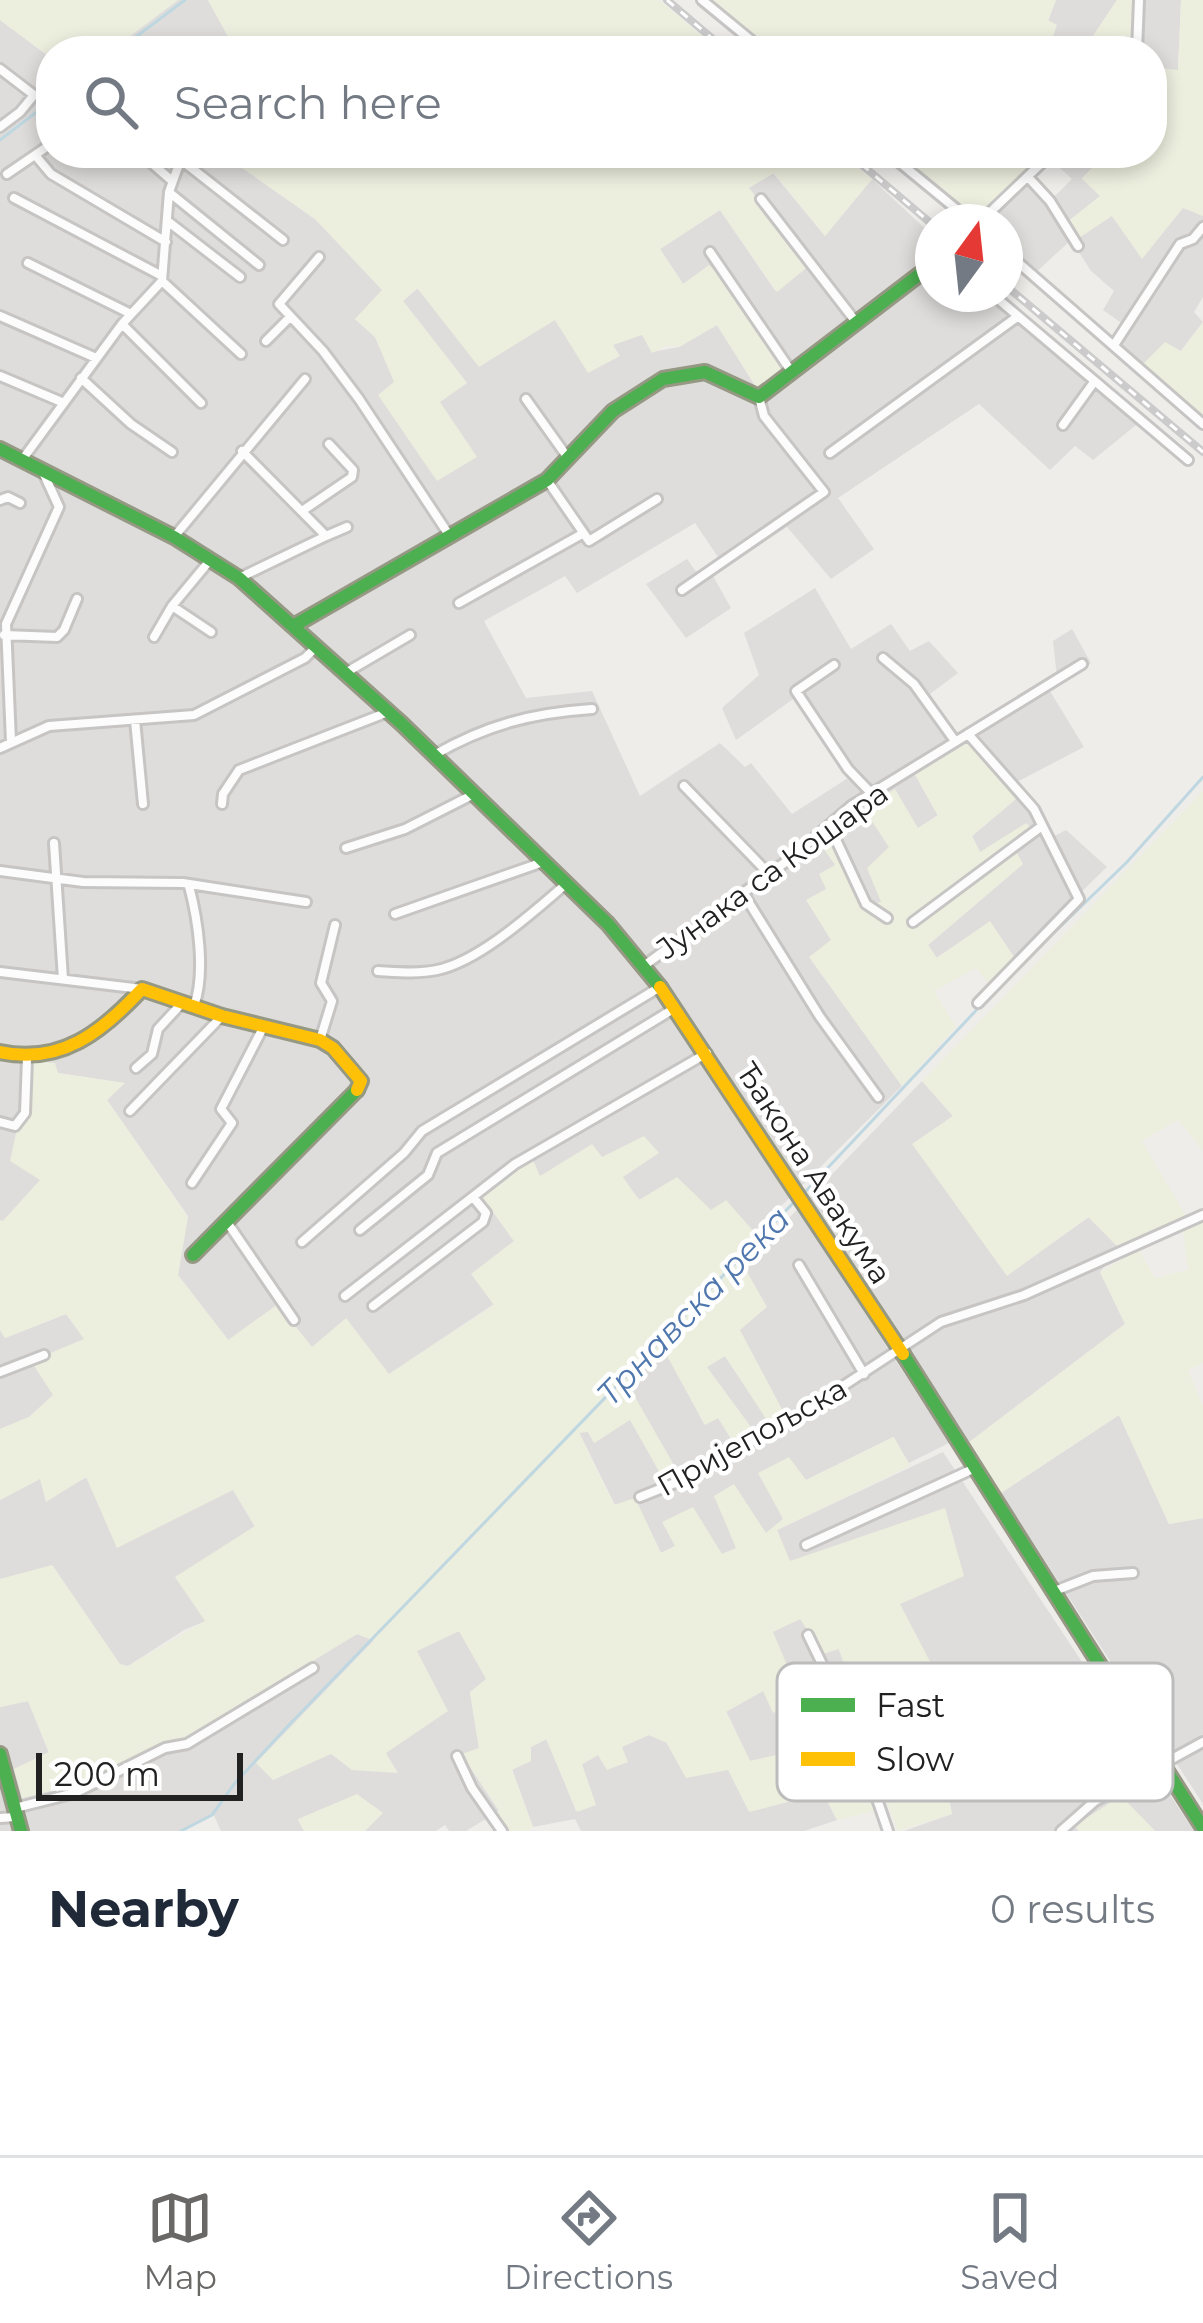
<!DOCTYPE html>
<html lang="en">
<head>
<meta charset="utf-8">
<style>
  body { margin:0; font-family:Montserrat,sans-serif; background:#f6f6f7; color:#1f2937 }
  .compass { position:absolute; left:915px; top:204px; width:108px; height:108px; border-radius:50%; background:#fff; box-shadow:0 6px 18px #0003; rotate:15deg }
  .scale { position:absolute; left:36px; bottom:30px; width:207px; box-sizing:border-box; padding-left:12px; border:6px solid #212121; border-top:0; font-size:33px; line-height:42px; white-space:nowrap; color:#212121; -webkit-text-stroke:9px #fff; paint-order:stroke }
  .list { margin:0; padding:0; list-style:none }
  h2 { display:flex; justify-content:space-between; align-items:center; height:156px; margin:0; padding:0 48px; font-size:51px }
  h2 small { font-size:39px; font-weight:400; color:#747a83 }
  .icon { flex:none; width:66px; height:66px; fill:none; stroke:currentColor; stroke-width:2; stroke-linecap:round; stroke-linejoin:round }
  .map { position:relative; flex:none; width:1203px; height:1831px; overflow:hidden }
  .search { position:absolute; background:#fff; box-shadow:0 6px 18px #0003; left:36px; right:36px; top:36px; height:132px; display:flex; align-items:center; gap:30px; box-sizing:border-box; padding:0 42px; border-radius:48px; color:#747a83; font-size:45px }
  .sheet { height:324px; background:#fff }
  nav { display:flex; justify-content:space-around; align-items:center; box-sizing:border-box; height:168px; border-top:3px solid #e0e1e3; background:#fff; font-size:33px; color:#747a83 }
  nav a { display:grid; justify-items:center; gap:6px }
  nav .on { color:#696867 }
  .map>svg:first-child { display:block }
  .residential { fill:#dedddb; fill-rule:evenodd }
  .farmland { fill:#eceede }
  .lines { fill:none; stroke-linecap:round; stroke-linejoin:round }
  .stream { stroke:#bfd7e0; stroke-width:3 }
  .street-casing { stroke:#c6c5c4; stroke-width:14 }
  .fast-casing { stroke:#959882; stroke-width:18 }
  .slow-casing { stroke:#959882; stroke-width:18 }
  .street { stroke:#fdfcfc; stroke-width:8 }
  .fast { stroke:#4caf50; stroke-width:12 }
  .slow { stroke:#ffc107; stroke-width:12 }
  .rail-casing { stroke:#cbcbcb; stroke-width:8 }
  .rail { stroke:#fff; stroke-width:3; stroke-dasharray:9; stroke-linecap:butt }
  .labels { text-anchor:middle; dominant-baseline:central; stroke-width:9; stroke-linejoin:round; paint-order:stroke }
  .street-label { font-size:30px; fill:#212121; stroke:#fff }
  .water-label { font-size:33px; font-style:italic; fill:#5077ad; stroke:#fff }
  .key { fill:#fff; stroke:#bcbcbc; stroke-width:3 }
  .key-label { font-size:33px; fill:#212121 }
</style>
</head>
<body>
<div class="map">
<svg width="1203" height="1831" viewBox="0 0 1203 1831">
  <rect width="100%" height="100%" fill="#efedea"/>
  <!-- residential -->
  <path class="residential" d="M 178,0 L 208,0 L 236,51 L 110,51 Z
    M 1056,0 L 1117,0 L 1083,51 L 1052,39 L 1048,21 Z
    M 1139,0 L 1181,0 L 1178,71 L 1152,67 L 1152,51 L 1137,51 Z
    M 0,20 L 51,58 L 51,153 L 221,153 L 315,219 L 365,269 L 383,291 L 355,319 L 375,337 L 395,382 L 379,395 L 437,480 L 439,402 L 467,383 L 403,301 L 418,288 L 555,320 L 589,372 L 619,355 L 612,345 L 643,334 L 652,352 L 679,347 L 717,325 L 759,392 L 710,266 L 683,284 L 660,249 L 720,210 L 776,292 L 748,188 L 773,173 L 825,236 L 872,179 L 933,236 L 933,294 L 998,294 L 1141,421 L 1093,460 L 1075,446 L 1050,470 L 979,404 L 838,498 L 874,549 L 831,579 L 787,527 L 713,576 L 731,608 L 686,638 L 646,584 L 687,559 L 697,573 L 718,557 L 695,523 L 577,593 L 565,576 L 484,621 L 526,698 L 592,691 L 640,796 L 720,743 L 745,767 L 751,763 L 792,814 L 848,778 L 796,697 L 736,740 L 722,708 L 759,675 L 744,633 L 815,588 L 851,649 L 891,624 L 910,651 L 929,641 L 958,673 L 930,694 L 956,734 L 1057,677 L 1053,641 L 1072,629 L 1091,663 L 1050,691 L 1084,747 L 1011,785 L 913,771 L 938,815 L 918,828 L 864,807 L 889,847 L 882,902 L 866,905 L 835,866 L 827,889 L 831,940 L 810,958 L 902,1086 L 754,1233 L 726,1201 L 712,1210 L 640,1200 L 602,1157 L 539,1176 L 533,1160 L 481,1195 L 514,1241 L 494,1304 L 389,1374 L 312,1348 L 229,1341 L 178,1275 L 188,1216 L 107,1100 L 124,1083 L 58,1073 L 34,1061 L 31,1112 L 17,1129 L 41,1180 L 2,1222 L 0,1220 Z
    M 1052,153 L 1107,153 L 1082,178 L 1101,196 L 1067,222 L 1111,215 L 1138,250 L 1184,207 L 1203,216 L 1203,297 L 1194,312 L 1203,322 L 1180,352 L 1140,367 L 1115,347 L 1127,327 L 1103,310 L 1114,291 L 1091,271 L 1071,240 L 1033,275 L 1005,251 L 1005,222 L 980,222 L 1028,177 L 1051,200 L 1072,179 L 1048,157 Z
    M 1022,794 L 1049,839 L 1066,830 L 1107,867 L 1014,957 L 990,922 L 936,958 L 928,945 L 1023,864 L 980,852 L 972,836 Z
    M 922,1081 L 953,1116 L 913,1144 L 1007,1275 L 1089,1217 L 1120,1249 L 1100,1272 L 1125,1324 L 968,1443 L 809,1198 Z
    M 798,1209 L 949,1443 L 909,1463 L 893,1437 L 806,1480 L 788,1458 L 783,1519 L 765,1534 L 733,1484 L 736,1549 L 721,1554 L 675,1546 L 661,1553 L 635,1499 L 615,1505 L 579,1432 L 588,1432 L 594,1443 L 630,1419 L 664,1480 L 677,1473 L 626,1383 L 663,1346 L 704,1424 L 718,1418 L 756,1434 L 706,1367 L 725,1356 L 770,1424 L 783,1412 L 739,1330 L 742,1263 Z
    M 66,1314 L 85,1339 L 32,1362 L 54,1395 L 29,1417 L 0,1429 L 0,1330 L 5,1338 Z
    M 1119,1415 L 1169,1524 L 1203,1518 L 1203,1804 L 1001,1493 Z
    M 943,1452 L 1194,1831 L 1155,1831 L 1121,1796 L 1075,1826 L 1079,1831 L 904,1831 L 952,1814 L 942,1764 L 946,1761 L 868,1792 L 791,1752 L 750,1761 L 726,1711 L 763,1691 L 772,1631 L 801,1619 L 838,1648 L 846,1667 L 832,1672 L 938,1678 L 789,1561 L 777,1530 ZM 969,1674 L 956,1755 L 939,1678 Z
    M 87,1477 L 233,1490 L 255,1527 L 206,1621 L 184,1630 L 128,1666 L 120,1665 L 53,1566 L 0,1579 L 0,1500 L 41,1478 L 46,1500 Z
    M 459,1631 L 487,1679 L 470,1692 L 479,1749 L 462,1755 L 499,1811 L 466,1831 L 449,1831 L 445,1825 L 436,1831 L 365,1831 L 298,1820 L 304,1831 L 221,1831 L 213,1813 L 183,1831 L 0,1831 L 0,1707 L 28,1701 L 49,1753 L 14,1769 L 23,1798 L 95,1779 L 163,1743 L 181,1741 L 357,1634 L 374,1640 L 256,1763 L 331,1754 L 397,1772 L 385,1754 L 416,1651 Z
    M 649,1735 L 728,1770 L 823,1793 L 837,1820 L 804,1831 L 581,1831 L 575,1819 L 533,1827 L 512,1769 L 531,1761 L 531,1747 L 547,1739 L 576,1811 L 581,1765 L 598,1755 L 608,1770 L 621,1747 Z"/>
  <!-- farmland -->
  <path class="farmland" d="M 0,0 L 178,0 L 110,51 L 51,51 L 51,58 L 0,20 Z
    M 208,0 L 659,0 L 720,51 L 236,51 Z
    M 705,0 L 1056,0 L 1048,20 L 1057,25 L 1052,39 L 1081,51 L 767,51 Z
    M 1117,0 L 1139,0 L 1136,51 L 1083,51 Z
    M 1181,0 L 1203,0 L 1203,216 L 1183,208 L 1142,259 L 1112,216 L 1076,240 L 1066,223 L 1100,196 L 1082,179 L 1107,153 L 1152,153 L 1152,101 L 1156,94 L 1152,90 L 1152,67 L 1178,70 Z
    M 221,153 L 841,153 L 872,179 L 825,236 L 774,173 L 749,188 L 810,265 L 777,292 L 720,210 L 660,249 L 683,284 L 709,265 L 715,270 L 784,369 L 784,373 L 760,393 L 717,325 L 679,347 L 668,345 L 652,353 L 642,335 L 613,345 L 620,356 L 588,373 L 555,320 L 479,367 L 417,288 L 403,301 L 467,383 L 440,402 L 477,457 L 437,481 L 378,395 L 394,382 L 375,337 L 355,319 L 382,290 L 315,219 Z
    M 912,153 L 1052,153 L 980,222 L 972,222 L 902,168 Z
    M 1203,322 L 1203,424 L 1140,367 L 1165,342 L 1181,351 Z
    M 968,734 L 1022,794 L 972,836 L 980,852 L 1026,823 L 1036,832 L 1013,846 L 1023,864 L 928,945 L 937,958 L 990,921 L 1014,957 L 988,983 L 976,968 L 934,991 L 956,1027 L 902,1086 L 809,957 L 831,940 L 806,900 L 826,889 L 819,874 L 835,865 L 819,842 L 831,833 L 865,905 L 881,902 L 867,868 L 889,847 L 863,808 L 895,789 L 918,828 L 938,816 L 913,771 Z
    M 1203,791 L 1203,1151 L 1178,1120 L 1142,1141 L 1186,1216 L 1120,1249 L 1088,1217 L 1007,1276 L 912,1144 L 953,1116 L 922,1081 Z
    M 33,1061 L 55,1063 L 58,1073 L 125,1083 L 107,1100 L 188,1217 L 178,1275 L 228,1340 L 278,1304 L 312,1347 L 346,1318 L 389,1374 L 494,1305 L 471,1274 L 514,1241 L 480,1194 L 532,1158 L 540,1176 L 592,1144 L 602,1157 L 644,1136 L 659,1153 L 623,1177 L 639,1200 L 677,1177 L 711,1210 L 726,1200 L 763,1242 L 742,1263 L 767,1307 L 740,1330 L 784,1413 L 770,1425 L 725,1356 L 707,1367 L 756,1434 L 734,1444 L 718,1418 L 705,1425 L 662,1347 L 627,1383 L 678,1472 L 664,1480 L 630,1420 L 594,1443 L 588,1432 L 579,1433 L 614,1505 L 635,1498 L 661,1553 L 675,1546 L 662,1522 L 693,1507 L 722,1554 L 736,1548 L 714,1496 L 734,1484 L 766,1533 L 783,1519 L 758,1473 L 789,1457 L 806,1480 L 894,1437 L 910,1466 L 777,1530 L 790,1561 L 945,1508 L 964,1576 L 900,1604 L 937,1675 L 970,1674 L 981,1742 L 956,1756 L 938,1678 L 851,1714 L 831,1672 L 845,1667 L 839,1649 L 823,1654 L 800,1619 L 773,1632 L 801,1698 L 773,1713 L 763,1691 L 726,1712 L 750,1761 L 791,1752 L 868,1792 L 878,1810 L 837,1820 L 823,1793 L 749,1812 L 728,1770 L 686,1778 L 666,1742 L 649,1735 L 622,1747 L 628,1762 L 607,1770 L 598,1755 L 582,1764 L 596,1805 L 577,1812 L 546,1739 L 531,1747 L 531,1761 L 512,1770 L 533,1827 L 529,1831 L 504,1831 L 493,1815 L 499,1810 L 462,1754 L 479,1748 L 470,1692 L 486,1679 L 459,1631 L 417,1651 L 448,1711 L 386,1753 L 398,1773 L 352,1770 L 331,1754 L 273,1780 L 256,1763 L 374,1641 L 357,1634 L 181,1741 L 163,1743 L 95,1779 L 22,1798 L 14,1769 L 49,1752 L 28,1701 L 0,1707 L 0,1579 L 52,1565 L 120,1664 L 128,1666 L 205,1621 L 175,1577 L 255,1526 L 233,1490 L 117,1548 L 86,1477 L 46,1502 L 40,1479 L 0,1500 L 0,1429 L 29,1417 L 53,1395 L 31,1361 L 84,1339 L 66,1314 L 5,1338 L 0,1330 L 0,1220 L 3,1221 L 40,1180 L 10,1161 L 17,1129 L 31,1111 Z
    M 1203,1222 L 1203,1363 L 1188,1370 L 1203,1406 L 1203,1518 L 1169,1524 L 1119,1415 L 1001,1493 L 968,1443 L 1125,1324 L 1100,1272 L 1139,1250 L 1155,1278 L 1188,1270 L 1183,1231 Z
    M 942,1764 L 952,1814 L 898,1831 L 881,1786 Z
    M 357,1794 L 383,1813 L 365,1831 L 304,1831 L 298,1819 Z
    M 1121,1796 L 1155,1831 L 1079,1831 L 1074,1826 Z"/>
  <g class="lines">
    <!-- stream -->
    <path class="stream" d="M 117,51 L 185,0
      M 0,140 L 51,101
      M 805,1192 L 1000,985 L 1127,862 L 1203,777
      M 181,1831 L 212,1815 L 235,1783 L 288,1726 L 798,1198"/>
    <defs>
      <path id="street" d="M 702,0 L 764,51
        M 197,51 L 205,51
        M 1137,51 L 1139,0
        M 0,69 L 34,95 L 20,112 L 0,127
        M 140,153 L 171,180
        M 888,153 L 972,222
        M 35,155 L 51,174 L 166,242
        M 180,159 L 283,240
        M 7,174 L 51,144
        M 1028,177 L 1050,201 L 1078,246
        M 170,193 L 259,265
        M 14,198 L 162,276
        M 761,199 L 856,322
        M 980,222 L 1052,153
        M 170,223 L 240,277
        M 1005,251 L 1203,424
        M 710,252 L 791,371
        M 319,257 L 279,304 L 323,351 L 359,399 L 449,535
        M 28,263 L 131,314
        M 162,281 L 241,354
        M 992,294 L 1188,460
        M 0,316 L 96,358
        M 122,324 L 201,403
        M 266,341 L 290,317
        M 1114,345 L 1180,244 L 1193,239 L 1203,227
        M 0,376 L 64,403
        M 81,378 L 131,424 L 172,452
        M 526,399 L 568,458
        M 1063,425 L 1094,382
        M 830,453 L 1017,317
        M 22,460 L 122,324 L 162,281 L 169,192 L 183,153
        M 547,480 L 589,541 L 657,499
        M 0,500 L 8,497 L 20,503
        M 302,511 L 352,477 L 353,470 L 329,444
        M 326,536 L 347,527
        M 174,537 L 305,379
        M 239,578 L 326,536 L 242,451
        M 682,590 L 824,492 L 764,416 L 759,397
        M 459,603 L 582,534
        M 172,606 L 211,632
        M 4,635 L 57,637 L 64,630 L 77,599
        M 154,637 L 172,606 L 211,559
        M 883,658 L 914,684 L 955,741
        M 834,665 L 796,691 L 848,769 L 871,793
        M 347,672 L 410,635
        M 135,720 L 143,804
        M 968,734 L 1034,809 L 1079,899 L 978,1003
        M 11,742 L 6,624 L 59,507 L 43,472
        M 0,748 L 49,726 L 194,715 L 305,658 L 316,647
        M 434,755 C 486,725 532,713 592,709
        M 684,786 L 768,873
        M 222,804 L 223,794 L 239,770 L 388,712
        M 830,827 L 866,904 L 887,918
        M 54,843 L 63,979
        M 346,848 L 405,829 L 474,794
        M 0,871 L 83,882 L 183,883 L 306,902
        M 189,886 C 198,920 206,973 194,1006
        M 743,893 L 820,1017 L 878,1097
        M 395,914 L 543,862
        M 913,922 L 1042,826
        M 645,965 L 791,858 L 851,806 L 1082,664
        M 378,971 C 397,972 418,974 437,970 C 480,961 533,912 566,884
        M 0,972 L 142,989
        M 320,1040 L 332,1001 L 321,983 L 335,925
        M 136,1068 L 152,1054 L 158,1029 L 182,1003
        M 130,1111 L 222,1016
        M 0,1122 L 15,1126 L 25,1113 L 27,1059
        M 192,1183 L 232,1123 L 221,1109 L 264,1026
        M 227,1222 L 294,1320
        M 360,1230 L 428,1175 L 437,1153 L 675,1008
        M 302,1242 L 404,1153 L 422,1131 L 660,987
        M 799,1265 L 864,1374
        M 345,1296 L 515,1164 L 707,1053
        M 373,1306 L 483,1222 L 486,1213 L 473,1197
        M 0,1372 L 44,1355
        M 640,1497 L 675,1483 L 794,1418 L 941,1322 L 1024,1295 L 1203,1215
        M 806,1545 L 975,1468
        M 1052,1592 L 1093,1576 L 1133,1573
        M 808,1635 L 852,1726 L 888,1831
        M 1005,1754 C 1051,1747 1080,1721 1115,1692
        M 457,1756 L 472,1788 L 502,1831
        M 15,1808 L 75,1793 L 165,1748 L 187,1744 L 313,1668
        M 0,1818 L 15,1817
        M 1061,1831 L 1095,1801 L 1203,1742"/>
      <path id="fast" d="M 0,449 L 174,537 L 239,578 L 402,724 L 608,924 L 660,987
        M 295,625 L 547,480 L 613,411 L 663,379 L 705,372 L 759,397 L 933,264
        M 193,1255 L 357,1090
        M 903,1354 L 1203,1828
        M 0,1754 L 21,1831"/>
      <path id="slow" d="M 660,987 L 903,1354
        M 0,1052 C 61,1065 102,1032 142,989 L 222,1016 L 320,1040 L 333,1048 L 361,1081 L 357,1090"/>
    </defs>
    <!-- street casing -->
    <use href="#street" class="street-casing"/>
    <!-- fast casing -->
    <use href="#fast" class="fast-casing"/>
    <!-- slow casing -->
    <use href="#slow" class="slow-casing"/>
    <!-- street -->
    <use href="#street" class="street"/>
    <!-- fast -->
    <use href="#fast" class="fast"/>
    <!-- slow -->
    <use href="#slow" class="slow"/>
    <defs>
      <path id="rail" d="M 667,0 L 727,51
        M 848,153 L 933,225
        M 1005,285 L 1203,452"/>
    </defs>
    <!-- rail casing -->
    <use href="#rail" class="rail-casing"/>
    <!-- rail -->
    <use href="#rail" class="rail"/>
  </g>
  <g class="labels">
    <!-- street labels -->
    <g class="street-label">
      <text transform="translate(772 871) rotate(-36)">Јунака са Кошара</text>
      <text transform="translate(814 1173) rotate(57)">Ђакона Авакума</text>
      <text transform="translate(752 1437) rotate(-29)">Пријепољска</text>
    </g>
    <!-- water labels -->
    <g class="water-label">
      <text transform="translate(693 1306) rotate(-46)">Трнавска река</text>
    </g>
  </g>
  <!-- legend -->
  <rect x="777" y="1663" width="396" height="138" rx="18" class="key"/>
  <rect x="801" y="1698" width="54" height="14" fill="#4caf50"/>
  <rect x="801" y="1752" width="54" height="14" fill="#ffc107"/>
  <g class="key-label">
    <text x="876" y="1717">Fast</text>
    <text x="876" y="1771">Slow</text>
  </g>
</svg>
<svg class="compass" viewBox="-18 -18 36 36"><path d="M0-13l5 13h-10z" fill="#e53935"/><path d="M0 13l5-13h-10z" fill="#747a83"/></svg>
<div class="scale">200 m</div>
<div class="search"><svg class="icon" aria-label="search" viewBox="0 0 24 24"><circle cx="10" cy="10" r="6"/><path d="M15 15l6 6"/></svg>Search here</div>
</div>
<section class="sheet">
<h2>Nearby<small>0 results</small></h2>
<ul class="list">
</ul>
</section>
<nav>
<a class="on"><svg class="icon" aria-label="map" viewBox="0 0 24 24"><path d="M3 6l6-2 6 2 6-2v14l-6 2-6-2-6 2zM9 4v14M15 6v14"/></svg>Map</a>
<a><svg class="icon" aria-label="directions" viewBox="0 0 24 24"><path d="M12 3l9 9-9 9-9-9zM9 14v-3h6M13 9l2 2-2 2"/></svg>Directions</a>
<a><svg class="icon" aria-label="saved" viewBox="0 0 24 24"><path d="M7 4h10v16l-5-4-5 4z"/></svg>Saved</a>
</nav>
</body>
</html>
